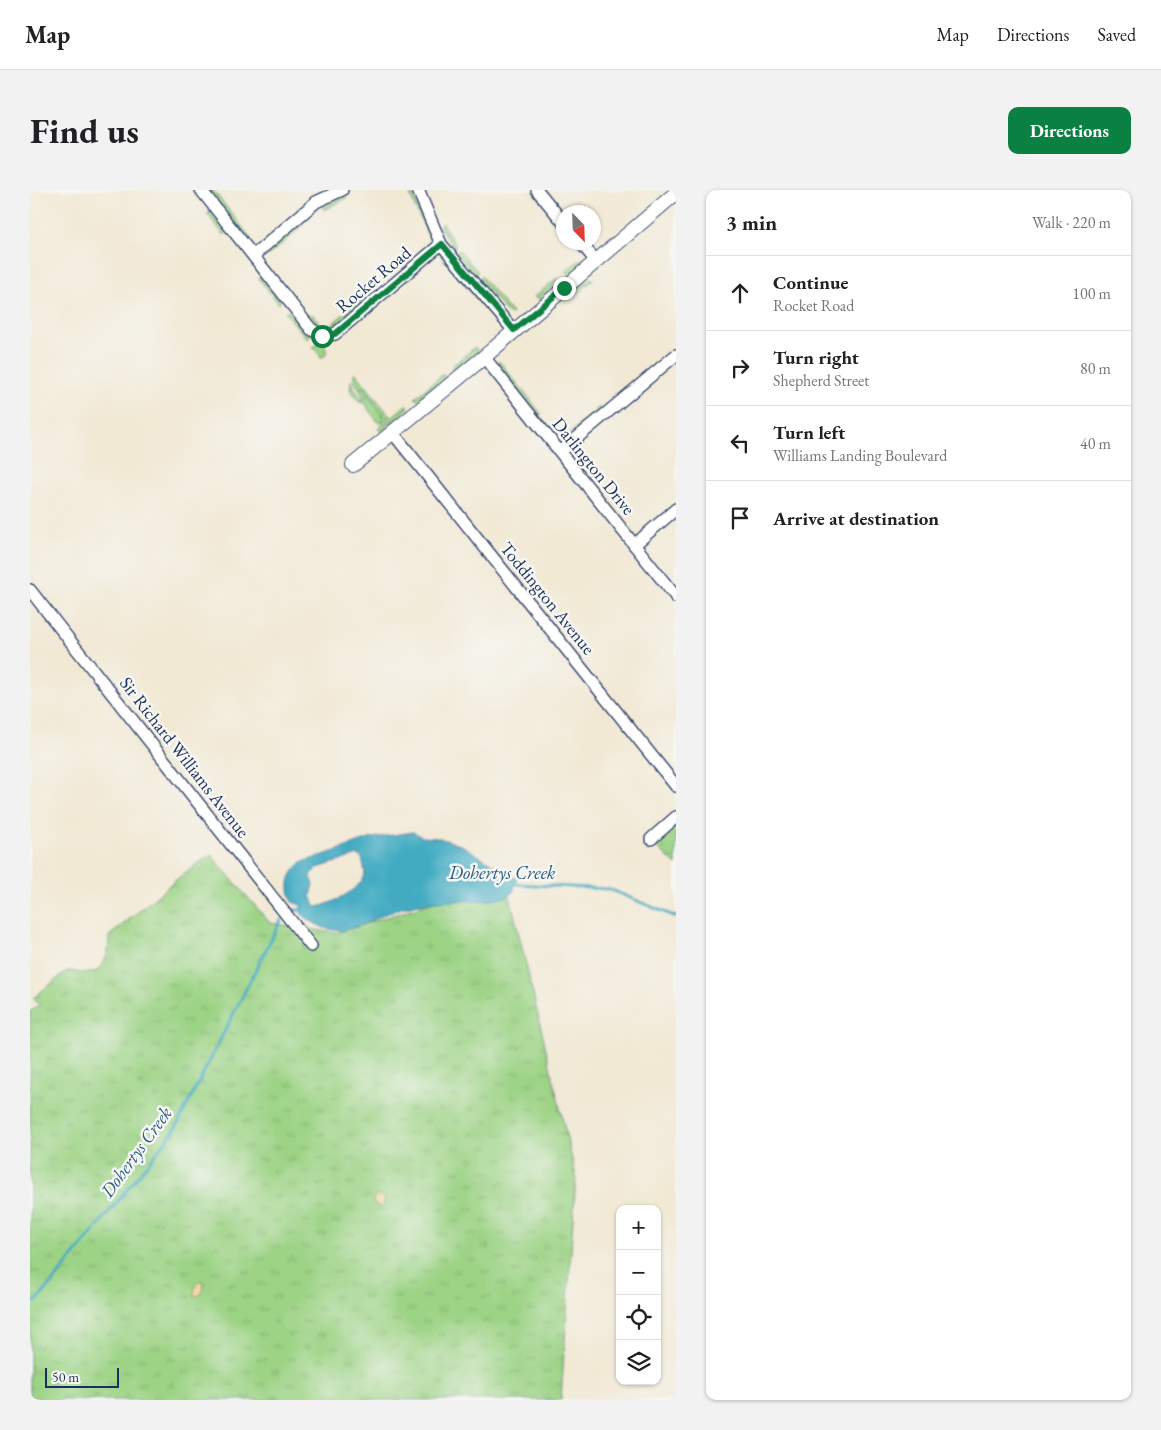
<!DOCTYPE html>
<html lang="en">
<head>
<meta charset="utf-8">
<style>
  body { margin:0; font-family:"EB Garamond",serif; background:#f2f2f2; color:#202124 }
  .controls { position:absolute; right:15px; bottom:15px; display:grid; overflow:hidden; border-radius:10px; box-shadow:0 1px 4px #0004 }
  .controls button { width:45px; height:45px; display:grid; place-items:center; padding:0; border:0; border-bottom:1px solid #e0e0e0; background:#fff; color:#202124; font:25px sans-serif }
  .compass { position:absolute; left:526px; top:15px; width:45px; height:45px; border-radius:50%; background:#fff; box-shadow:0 1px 4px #0004; rotate:157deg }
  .scale { position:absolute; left:15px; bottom:12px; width:74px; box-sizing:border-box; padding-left:5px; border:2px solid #1b2f5e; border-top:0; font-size:14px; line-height:18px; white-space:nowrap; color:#1b2f5e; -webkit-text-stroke:4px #f6f6f2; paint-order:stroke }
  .stop { position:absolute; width:15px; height:15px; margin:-11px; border:4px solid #0b8043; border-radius:50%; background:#fff }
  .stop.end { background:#0b8043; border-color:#fff; box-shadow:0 1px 5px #0008 }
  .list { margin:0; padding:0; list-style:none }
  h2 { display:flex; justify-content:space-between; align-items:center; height:65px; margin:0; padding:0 20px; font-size:21px }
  h2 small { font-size:16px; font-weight:400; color:#757577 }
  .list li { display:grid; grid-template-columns:32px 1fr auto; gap:15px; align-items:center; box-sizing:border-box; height:75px; padding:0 20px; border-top:1px solid #e0e0e0 }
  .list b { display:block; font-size:19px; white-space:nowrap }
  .list p { margin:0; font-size:16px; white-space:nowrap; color:#757577 }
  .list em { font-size:16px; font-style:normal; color:#757577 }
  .icon { flex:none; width:28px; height:28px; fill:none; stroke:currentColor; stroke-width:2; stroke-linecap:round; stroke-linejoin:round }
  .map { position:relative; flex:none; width:646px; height:1210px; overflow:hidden; border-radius:10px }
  header { display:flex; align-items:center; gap:30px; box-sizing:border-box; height:70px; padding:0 25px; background:#fff; border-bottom:1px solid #e0e0e0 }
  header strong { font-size:24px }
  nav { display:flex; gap:28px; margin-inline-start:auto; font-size:18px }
  .intro { display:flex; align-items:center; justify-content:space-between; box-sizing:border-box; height:120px; padding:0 30px }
  h1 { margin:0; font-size:35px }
  .button { padding:12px 22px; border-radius:10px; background:#0b8043; color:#fff; font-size:18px; font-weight:700 }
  main { display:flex; gap:30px; padding:0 30px }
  aside { flex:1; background:#fff; border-radius:10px; box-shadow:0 1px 4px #0004 }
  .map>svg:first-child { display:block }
  .grass { fill:url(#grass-tufts); stroke:#5c8172 }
  .sand { fill:url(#sand-dots); stroke:#84847e }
  .park { fill:url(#park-crowns); stroke:#5c8172 }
  .garden { fill:url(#garden-dots); stroke:#5c8172 }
  .water { fill:#42abc2; stroke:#2e6d90; fill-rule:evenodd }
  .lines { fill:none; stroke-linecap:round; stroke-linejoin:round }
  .stream { stroke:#42abc2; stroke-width:3 }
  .minor-casing { stroke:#3b4b70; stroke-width:14 }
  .tertiary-casing { stroke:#3b4b70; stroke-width:16 }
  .minor { stroke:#fff; stroke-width:11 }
  .tertiary { stroke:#fff; stroke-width:14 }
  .route { stroke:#0b8043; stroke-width:6 }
  .labels { text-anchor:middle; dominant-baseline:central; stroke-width:5; stroke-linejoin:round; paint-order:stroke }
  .street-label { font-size:18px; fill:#1b2f5e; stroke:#f6f6f2 }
  .water-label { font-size:19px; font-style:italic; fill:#295a81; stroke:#f6f6f2 }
</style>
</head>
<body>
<header>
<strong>Map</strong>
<nav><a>Map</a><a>Directions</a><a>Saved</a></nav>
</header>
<div class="intro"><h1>Find us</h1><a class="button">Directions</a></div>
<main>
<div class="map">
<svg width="646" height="1210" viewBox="0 0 646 1210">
  <defs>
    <pattern id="grass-tufts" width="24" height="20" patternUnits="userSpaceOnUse" patternTransform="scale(1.25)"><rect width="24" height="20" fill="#9cd385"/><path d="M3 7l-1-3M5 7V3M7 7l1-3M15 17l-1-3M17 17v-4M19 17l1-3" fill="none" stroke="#86b575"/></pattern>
    <pattern id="sand-dots" width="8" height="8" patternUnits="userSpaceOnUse" patternTransform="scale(1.25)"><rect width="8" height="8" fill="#eeda9e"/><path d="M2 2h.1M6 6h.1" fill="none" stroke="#ccbb8a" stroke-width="1.8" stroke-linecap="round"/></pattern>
    <pattern id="park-crowns" width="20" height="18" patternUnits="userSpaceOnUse" patternTransform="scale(1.25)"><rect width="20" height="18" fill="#9cd385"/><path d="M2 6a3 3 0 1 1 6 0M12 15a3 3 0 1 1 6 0" fill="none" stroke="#86b575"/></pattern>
    <pattern id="garden-dots" width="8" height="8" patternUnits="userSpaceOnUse" patternTransform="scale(1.25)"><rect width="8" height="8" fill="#9cd385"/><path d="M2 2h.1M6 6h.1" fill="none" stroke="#86b575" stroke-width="1.8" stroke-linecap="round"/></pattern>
  </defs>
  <rect width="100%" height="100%" fill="#f6f6f2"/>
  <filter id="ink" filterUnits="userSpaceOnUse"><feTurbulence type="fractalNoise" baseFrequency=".02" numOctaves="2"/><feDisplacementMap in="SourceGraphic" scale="10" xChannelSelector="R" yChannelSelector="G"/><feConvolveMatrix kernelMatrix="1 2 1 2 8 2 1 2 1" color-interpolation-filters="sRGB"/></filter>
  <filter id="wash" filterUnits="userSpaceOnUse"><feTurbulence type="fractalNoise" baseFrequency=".0096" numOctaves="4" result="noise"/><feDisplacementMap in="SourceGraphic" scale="20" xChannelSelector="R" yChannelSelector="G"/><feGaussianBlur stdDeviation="1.12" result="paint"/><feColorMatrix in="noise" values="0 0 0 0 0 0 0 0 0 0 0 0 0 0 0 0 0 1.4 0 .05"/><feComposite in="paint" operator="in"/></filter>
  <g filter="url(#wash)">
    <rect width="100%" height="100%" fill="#f2e9d5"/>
    <!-- grass -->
    <path class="grass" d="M 178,0 L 183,0 L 221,48 L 218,50 L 215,46 Z
      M 315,5 L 317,8 L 294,20 L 293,16 Z
      M 383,5 L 401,46 L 401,52 L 380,6 Z
      M 181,22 L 196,42 L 194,45 L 177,24 Z
      M 412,33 L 426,56 L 422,57 L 409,36 Z
      M 270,34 L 273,36 L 238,66 L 239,60 Z
      M 429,60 L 448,82 L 444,84 L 426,63 Z
      M 412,68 L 419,72 L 468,131 L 468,135 Z
      M 553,68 L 549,78 L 538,84 L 535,81 Z
      M 231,86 L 251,111 L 249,114 L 228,88 Z
      M 451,86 L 482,123 L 479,125 L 448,89 Z
      M 527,88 L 528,92 L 508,109 L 504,107 Z
      M 561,88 L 563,90 L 542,108 L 540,105 L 547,100 L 547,95 L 554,94 Z
      M 333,108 L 335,111 L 304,138 L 291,139 L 279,127 L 282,124 L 292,136 L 298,137 Z
      M 259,120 L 280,146 L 277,149 L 255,122 Z
      M 291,152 L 294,152 L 297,163 L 292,168 L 283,157 Z
      M 445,157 L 449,163 C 440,170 432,172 425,179 L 421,177 Z
      M 469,171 L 471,173 L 512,224 L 509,225 L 467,174 Z
      M 413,184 L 415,187 L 388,210 L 385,208 Z
      M 321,191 L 333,213 L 329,212 L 320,200 Z
      M 333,197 L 352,224 L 353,232 L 350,234 L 339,221 L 329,198 Z
      M 377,214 L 379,218 L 352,241 L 348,239 Z
      M 569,217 L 571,221 L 537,249 L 534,248 Z
      M 181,665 L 240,733 L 306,743 L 401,713 L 473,677 L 546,986 L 531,1210 L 0,1210 L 0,822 L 9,815 L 3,808 L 37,781 C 43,780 47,783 53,783 C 75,786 79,762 79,746 L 153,684 Z"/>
    <!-- sand -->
    <path class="sand" d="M 346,1004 L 355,1008 L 353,1017 L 344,1014 L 343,1009 Z
      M 171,1090 L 175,1093 L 170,1105 L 164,1106 L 165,1096 Z"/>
    <!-- park -->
    <path class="park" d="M 646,633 L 646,675 L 623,653 Z"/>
    <!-- garden -->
    <path class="garden" d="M 325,182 L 360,226 L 353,232 L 352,224 L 334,197 L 329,198 L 323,190 Z"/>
    <!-- water -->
    <path class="water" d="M 383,642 L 393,647 L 410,648 L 433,656 L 487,689 L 483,702 L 476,707 L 463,710 C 436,711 406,710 379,716 C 336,726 313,761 271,723 L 271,715 L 262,712 C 256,695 258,683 273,672 L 342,648 ZM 328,665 L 332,668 L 335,683 C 333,698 301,715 286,717 L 281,706 L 284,694 L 280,685 L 288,678 Z"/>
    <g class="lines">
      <!-- stream -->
      <path class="stream" d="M 485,694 L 579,699 L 646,727
        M 265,720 L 275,720
        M 0,1113 L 7,1111 L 31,1082 L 144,941 L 251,730"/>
    </g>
  </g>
  <g filter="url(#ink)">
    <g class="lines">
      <defs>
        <path id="minor" d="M 171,0 L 281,139 L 292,146 L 305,144 L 411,54
          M 388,0 L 411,54 L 484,141
          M 507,0 L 534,33
          M 550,52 L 566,71
          M 223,66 L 286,12 L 312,0
          M 454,167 L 646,407
          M 363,243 L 646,596
          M 530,262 L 646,165
          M 604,355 L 646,319
          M 0,400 L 281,756
          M 621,649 L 646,627"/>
        <path id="tertiary" d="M 323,275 L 454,167 L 646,3"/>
      </defs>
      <!-- minor casing -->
      <use href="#minor" class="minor-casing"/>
      <!-- tertiary casing -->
      <use href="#tertiary" class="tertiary-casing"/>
      <!-- minor -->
      <use href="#minor" class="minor"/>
      <!-- tertiary -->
      <use href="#tertiary" class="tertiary"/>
    </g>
  </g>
  <g class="lines" filter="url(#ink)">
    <!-- route -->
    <path class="route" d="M 292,146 L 305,144 L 412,54 L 484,140 L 534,98"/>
  </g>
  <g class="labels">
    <!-- street labels -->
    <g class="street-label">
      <text transform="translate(343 89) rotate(-40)">Rocket Road</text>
      <text transform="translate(564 276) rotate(51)">Darlington Drive</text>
      <text transform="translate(518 408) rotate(51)">Toddington Avenue</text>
      <text transform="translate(155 567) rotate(52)">Sir Richard Williams Avenue</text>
    </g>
    <!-- water labels -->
    <g class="water-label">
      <text x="472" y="682">Dohertys Creek</text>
      <text transform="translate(106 962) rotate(-54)">Dohertys Creek</text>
    </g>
  </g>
</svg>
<div class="controls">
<button>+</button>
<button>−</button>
<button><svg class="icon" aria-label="locate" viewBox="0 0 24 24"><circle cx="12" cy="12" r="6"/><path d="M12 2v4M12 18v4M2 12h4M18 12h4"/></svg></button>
<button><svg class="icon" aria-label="layers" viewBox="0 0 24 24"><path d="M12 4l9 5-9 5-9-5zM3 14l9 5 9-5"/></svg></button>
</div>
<svg class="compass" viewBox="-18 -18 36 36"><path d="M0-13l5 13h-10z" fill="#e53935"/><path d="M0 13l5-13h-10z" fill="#757577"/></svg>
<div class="scale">50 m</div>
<div class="stop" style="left:292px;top:146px"></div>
<div class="stop end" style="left:534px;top:98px"></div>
</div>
<aside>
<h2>3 min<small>Walk · 220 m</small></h2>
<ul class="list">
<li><svg class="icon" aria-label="ahead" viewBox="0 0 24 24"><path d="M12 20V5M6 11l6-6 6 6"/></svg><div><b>Continue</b><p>Rocket Road</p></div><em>100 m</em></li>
<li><svg class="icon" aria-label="right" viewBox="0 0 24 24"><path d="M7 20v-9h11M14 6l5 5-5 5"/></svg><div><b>Turn right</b><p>Shepherd Street</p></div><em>80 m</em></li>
<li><svg class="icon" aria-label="left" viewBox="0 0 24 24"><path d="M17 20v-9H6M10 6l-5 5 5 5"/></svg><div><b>Turn left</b><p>Williams Landing Boulevard</p></div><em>40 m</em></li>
<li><svg class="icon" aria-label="arrive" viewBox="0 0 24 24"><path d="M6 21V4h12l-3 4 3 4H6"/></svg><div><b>Arrive at destination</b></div></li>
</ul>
</aside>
</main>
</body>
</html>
